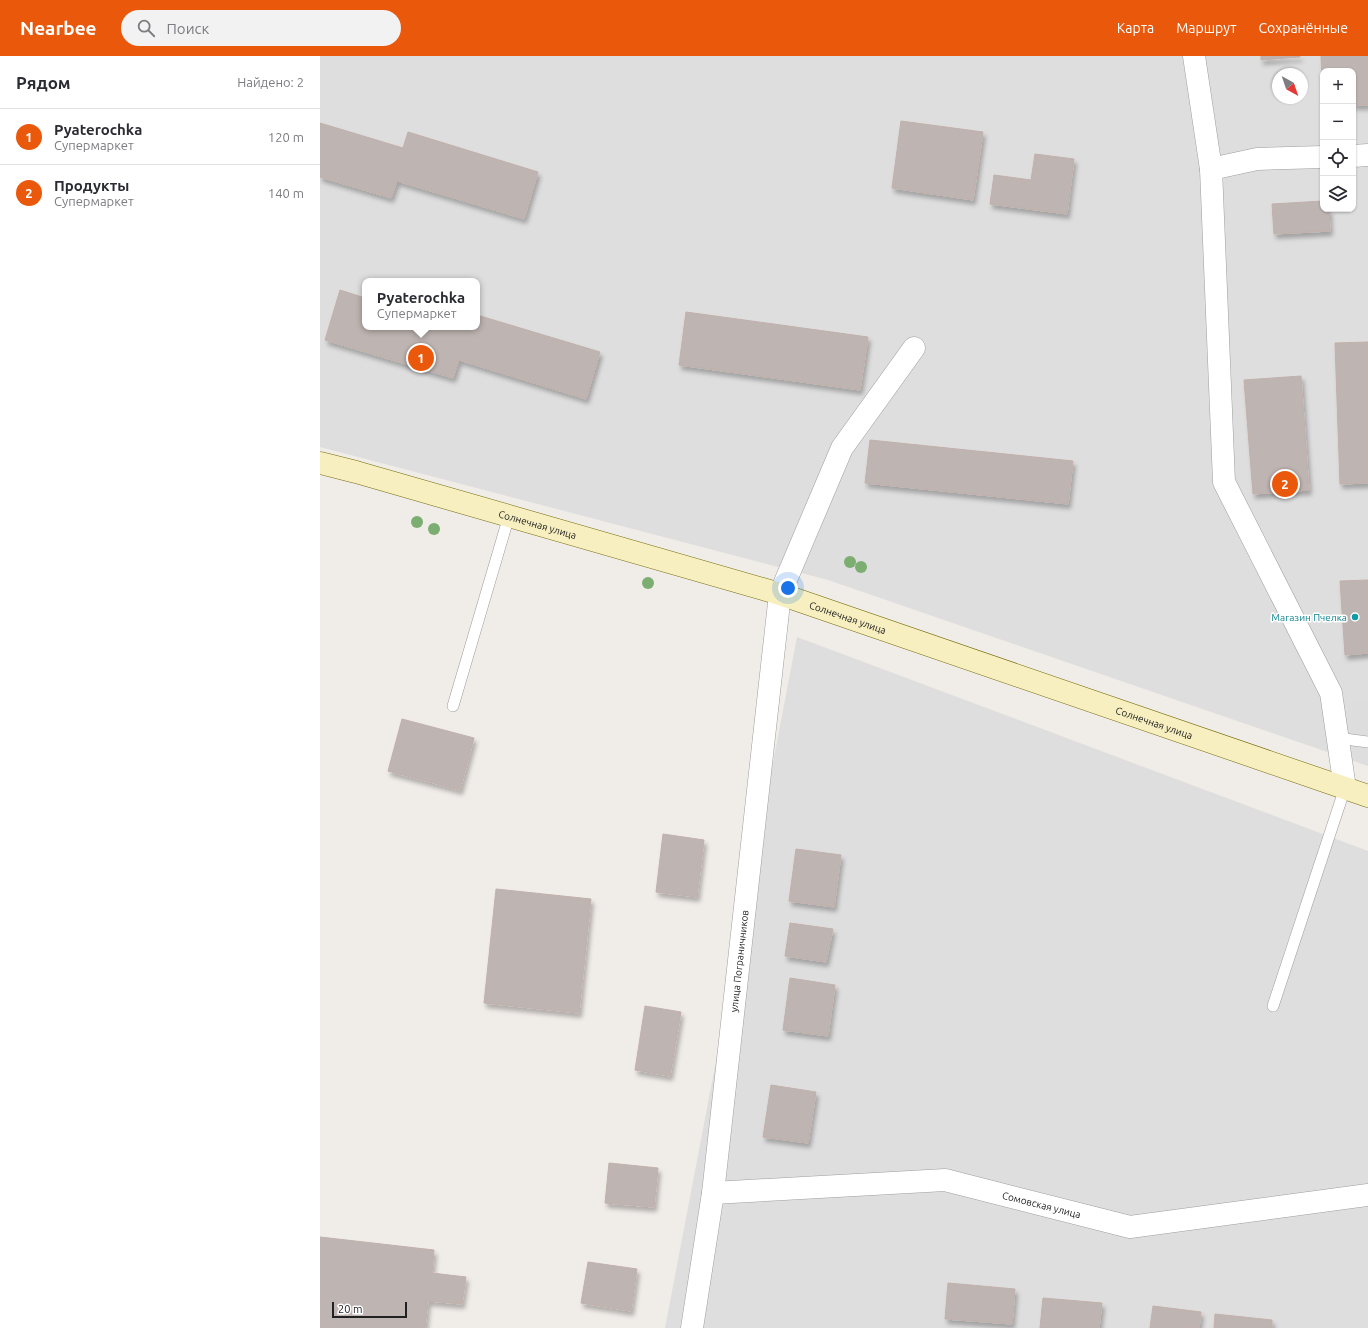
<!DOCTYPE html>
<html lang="ru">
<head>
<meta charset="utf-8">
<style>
  body { margin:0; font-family:Ubuntu,sans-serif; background:#f2f2f3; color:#2b2b33 }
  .controls { position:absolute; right:12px; top:12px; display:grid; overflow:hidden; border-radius:8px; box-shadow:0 1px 3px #0004 }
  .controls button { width:36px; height:36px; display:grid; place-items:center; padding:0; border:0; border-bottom:1px solid #e1e1e2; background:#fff; color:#2b2b33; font:20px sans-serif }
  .compass { position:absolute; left:952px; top:12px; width:36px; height:36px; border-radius:50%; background:#fff; box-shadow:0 1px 3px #0004; rotate:140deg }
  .scale { position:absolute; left:12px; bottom:10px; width:75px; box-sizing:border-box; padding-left:4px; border:2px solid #212121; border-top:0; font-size:11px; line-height:14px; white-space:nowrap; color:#212121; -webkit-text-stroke:3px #fff; paint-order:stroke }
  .you { position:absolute; left:468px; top:532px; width:14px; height:14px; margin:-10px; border:3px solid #fff; border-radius:50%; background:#1a73e8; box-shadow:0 0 0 6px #1a73e833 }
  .badge { display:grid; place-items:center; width:26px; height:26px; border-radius:50%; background:#ea580c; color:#fff; font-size:13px; font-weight:700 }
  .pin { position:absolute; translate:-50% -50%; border:2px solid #fff; box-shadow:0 1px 4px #0006 }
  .popup { position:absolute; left:42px; top:222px; width:118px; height:52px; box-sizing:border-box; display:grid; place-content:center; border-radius:8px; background:#fff; filter:drop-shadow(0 1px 3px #0005); font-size:13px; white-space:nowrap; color:#7c7c81 }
  .popup b { font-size:15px; color:#2b2b33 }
  .popup::after { content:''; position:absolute; left:50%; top:100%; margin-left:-8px; border:8px solid transparent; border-top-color:#fff }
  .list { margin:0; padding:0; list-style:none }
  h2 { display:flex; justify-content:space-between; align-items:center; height:52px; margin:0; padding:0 16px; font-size:17px }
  h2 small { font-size:13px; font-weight:400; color:#7c7c81 }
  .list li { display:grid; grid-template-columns:26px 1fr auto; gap:12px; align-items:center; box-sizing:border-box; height:56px; padding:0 16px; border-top:1px solid #e1e1e2 }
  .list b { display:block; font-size:15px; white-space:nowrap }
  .list p { margin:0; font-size:13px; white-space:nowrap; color:#7c7c81 }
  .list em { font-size:13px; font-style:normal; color:#7c7c81 }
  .icon { flex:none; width:22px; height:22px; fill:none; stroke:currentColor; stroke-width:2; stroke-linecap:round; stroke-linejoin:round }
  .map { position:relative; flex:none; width:1048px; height:1272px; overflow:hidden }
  header { display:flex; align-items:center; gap:24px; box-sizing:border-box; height:56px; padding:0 20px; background:#ea580c; color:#fff }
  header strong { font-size:19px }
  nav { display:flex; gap:22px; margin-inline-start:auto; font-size:14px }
  .search { width:280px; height:36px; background:#f2f2f3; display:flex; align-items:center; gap:10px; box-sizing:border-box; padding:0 14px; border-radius:22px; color:#7c7c81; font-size:15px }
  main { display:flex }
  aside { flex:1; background:#fff }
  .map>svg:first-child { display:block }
  .residential { fill:#dfdede; fill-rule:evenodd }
  .parking { fill:#ddd }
  .building { fill:#beb4b1; stroke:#c2b0ab; filter:url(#shadow) }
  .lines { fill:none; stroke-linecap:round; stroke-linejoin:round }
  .lane-casing { stroke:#9e9e9e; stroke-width:12 }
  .street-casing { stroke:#9e9e9e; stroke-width:23 }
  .secondary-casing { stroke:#746b0b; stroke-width:23 }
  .lane { stroke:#fff; stroke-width:11 }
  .street { stroke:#fff; stroke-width:22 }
  .secondary { stroke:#f7efbf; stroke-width:22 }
  .tree { fill:#7cae72 }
  .culture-dot { fill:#0f9aa8; stroke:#fff; stroke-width:1.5 }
  .labels { text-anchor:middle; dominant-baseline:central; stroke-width:3; stroke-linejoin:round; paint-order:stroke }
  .street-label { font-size:10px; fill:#212121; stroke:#fff }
  .culture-label { font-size:10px; fill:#0d838f; stroke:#fff; text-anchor:end }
</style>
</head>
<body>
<header>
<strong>Nearbee</strong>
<div class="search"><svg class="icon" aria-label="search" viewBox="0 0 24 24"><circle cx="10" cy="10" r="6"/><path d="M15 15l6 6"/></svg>Поиск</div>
<nav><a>Карта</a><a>Маршрут</a><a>Сохранённые</a></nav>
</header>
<main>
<aside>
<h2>Рядом<small>Найдено: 2</small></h2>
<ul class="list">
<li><span class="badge">1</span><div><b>Pyaterochka</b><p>Супермаркет</p></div><em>120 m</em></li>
<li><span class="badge">2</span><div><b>Продукты</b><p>Супермаркет</p></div><em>140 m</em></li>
</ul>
</aside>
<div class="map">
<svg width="1048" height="1272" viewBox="0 0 1048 1272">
  <defs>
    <filter id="shadow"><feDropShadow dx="2.5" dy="4.5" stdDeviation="2" flood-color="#0004"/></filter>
  </defs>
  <rect width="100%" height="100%" fill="#f0ece8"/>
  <!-- residential -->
  <path class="residential" d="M 0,0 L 1048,0 L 1048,710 L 508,524 L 0,391 ZM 1003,15 L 1033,15 L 1033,153 L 1003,153 ZM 958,18 L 982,18 L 982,42 L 958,42 ZM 45,225 L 157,225 L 157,271 L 45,271 Z
    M 477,581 L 1048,795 L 1048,1272 L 345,1272 Z"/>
  <!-- parking -->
  <path class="parking" d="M 1048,645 L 1048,686 L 1031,683 L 1032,646 Z"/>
  <!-- building -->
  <path class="building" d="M 941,0 L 980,0 L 980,1 L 941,4 Z
    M 1001,0 L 1048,0 L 1048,49 L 1033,49 L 1033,15 L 1003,15 L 1003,50 Z
    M 581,65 L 663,76 L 653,144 L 572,132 Z
    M 0,67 L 83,92 L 88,76 L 218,116 L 204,163 L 77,125 L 71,142 L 0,121 Z
    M 715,98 L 754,103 L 747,158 L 670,148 L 674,119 L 711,124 Z
    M 1003,145 L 1003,153 L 1009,153 L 1010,175 L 954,178 L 952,148 Z
    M 20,234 L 45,242 L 45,271 L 157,271 L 157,259 L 280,296 L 266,343 L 139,304 L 133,322 L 5,284 Z
    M 366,256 L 548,281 L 540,334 L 359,309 Z
    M 1048,286 L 1048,427 L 1020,428 L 1015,287 Z
    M 981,320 L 989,434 L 933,438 L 924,324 Z
    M 550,384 L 753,405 L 748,448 L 545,427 Z
    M 1048,524 L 1048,597 L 1025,599 L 1020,525 Z
    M 82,663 L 154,682 L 140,734 L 68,715 Z
    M 343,778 L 384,784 L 377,841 L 336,836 Z
    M 476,793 L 521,799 L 514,851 L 469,845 Z
    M 176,833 L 271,843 L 259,957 L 164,947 Z
    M 470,867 L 513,873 L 506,906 L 465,900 Z
    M 470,922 L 515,929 L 508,980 L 463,974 Z
    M 325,950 L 361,956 L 350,1020 L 315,1014 Z
    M 451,1029 L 496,1036 L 488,1087 L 443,1081 Z
    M 289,1107 L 338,1112 L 334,1151 L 285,1147 Z
    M 0,1181 L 114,1194 L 112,1217 L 146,1221 L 142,1248 L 108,1245 L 105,1272 L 0,1272 Z
    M 268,1206 L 317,1213 L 311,1255 L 261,1247 Z
    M 628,1227 L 695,1233 L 692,1268 L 625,1263 Z
    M 723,1242 L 782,1247 L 779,1272 L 720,1272 Z
    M 833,1250 L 881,1256 L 879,1272 L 830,1272 Z
    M 895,1258 L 952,1264 L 952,1272 L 894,1272 Z"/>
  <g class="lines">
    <defs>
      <path id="lane" d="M 133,650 L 189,460
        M 1017,682 L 1048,686
        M 953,950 L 1025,732"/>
      <g id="street">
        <path d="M 874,0 L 891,113 L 904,426 L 1011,637 L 1025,732"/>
        <path d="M 1033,100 L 1048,99"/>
        <path d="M 891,113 L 937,103 L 1003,101"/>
        <path id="s1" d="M 393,1137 L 625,1124 L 810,1171 L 1048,1139"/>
        <path id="s2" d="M 372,1272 L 393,1137 L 460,538 L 522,392 L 594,292"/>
      </g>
      <g id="secondary">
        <path id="s3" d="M 0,407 L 36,416 L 460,538 L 1048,740"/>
      </g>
    </defs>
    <!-- lane casing -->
    <use href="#lane" class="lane-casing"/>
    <!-- street casing -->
    <use href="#street" class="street-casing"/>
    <!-- secondary casing -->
    <use href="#secondary" class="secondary-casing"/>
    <!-- lane -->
    <use href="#lane" class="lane"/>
    <!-- street -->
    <use href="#street" class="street"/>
    <!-- secondary -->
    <use href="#secondary" class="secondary"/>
  </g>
  <!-- trees -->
  <g class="tree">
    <circle cx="97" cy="466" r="6"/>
    <circle cx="114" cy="473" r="6"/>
    <circle cx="530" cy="506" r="6"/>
    <circle cx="541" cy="511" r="6"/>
    <circle cx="328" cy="527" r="6"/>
  </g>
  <!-- markers -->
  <circle class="culture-dot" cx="1035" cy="561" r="4"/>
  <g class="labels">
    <!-- street labels -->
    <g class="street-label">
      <text stroke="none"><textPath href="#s3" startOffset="226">Солнечная улица</textPath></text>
      <text stroke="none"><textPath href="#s3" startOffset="550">Солнечная улица</textPath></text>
      <text stroke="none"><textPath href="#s3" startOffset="874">Солнечная улица</textPath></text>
      <text stroke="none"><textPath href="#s2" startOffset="370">улица Пограничников</textPath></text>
      <text stroke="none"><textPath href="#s1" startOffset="332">Сомовская улица</textPath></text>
    </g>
    <!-- culture labels -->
    <g class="culture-label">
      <text x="1027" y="561">Магазин Пчелка</text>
    </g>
  </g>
</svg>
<div class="controls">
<button>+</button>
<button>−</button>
<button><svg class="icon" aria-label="locate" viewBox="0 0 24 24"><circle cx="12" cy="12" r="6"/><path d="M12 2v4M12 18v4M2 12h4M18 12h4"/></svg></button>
<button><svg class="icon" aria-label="layers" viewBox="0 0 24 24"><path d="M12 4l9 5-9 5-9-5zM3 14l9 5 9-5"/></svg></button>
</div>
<svg class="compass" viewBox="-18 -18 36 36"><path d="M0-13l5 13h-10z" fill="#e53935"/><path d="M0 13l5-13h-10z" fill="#7c7c81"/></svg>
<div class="scale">20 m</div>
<div class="you"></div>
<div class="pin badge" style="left:101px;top:302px">1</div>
<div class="popup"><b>Pyaterochka</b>Супермаркет</div>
<div class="pin badge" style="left:965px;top:428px">2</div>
</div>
</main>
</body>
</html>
